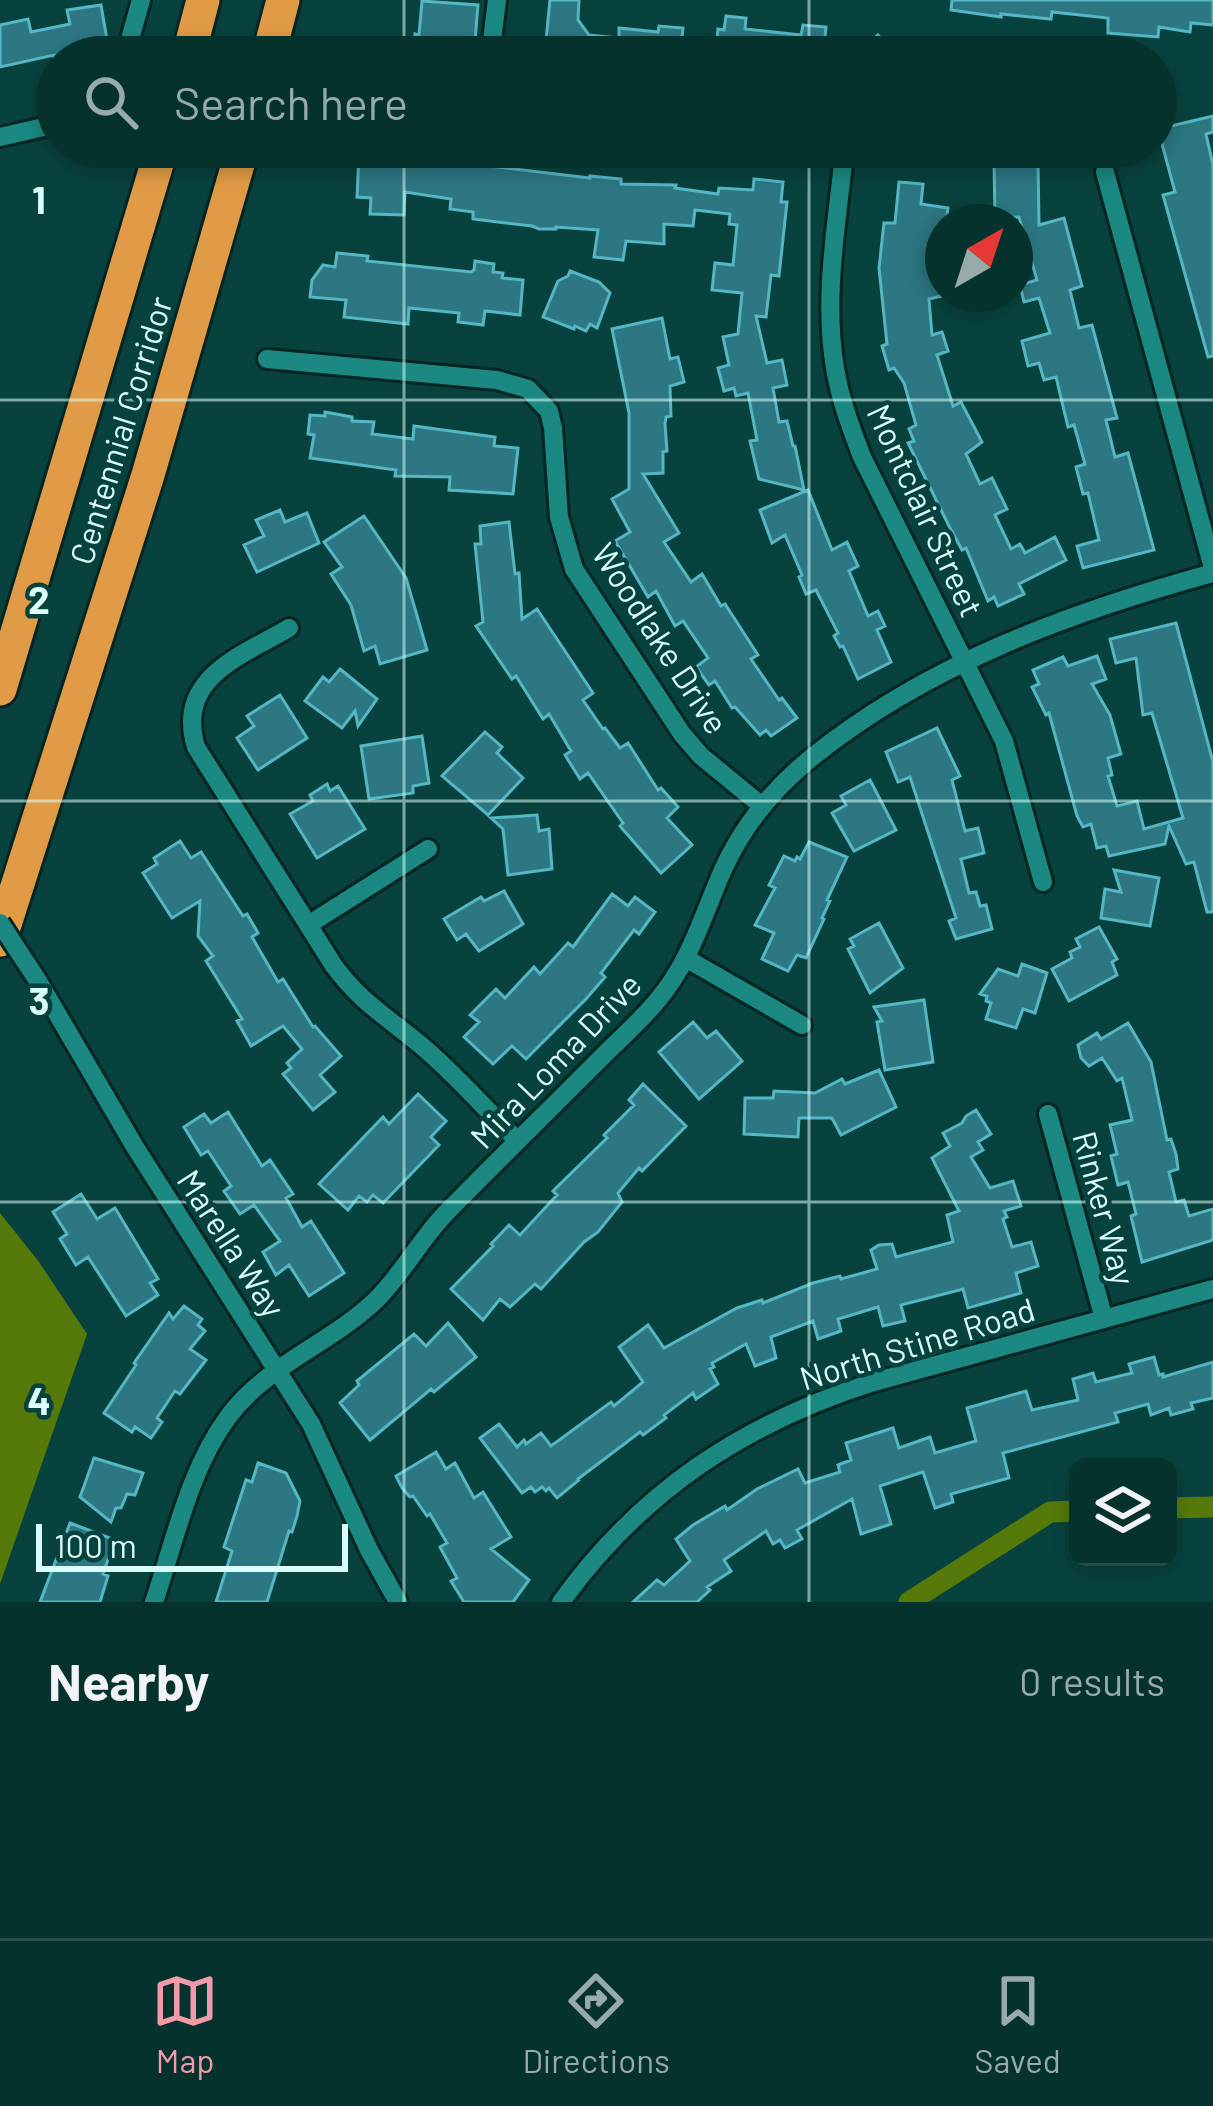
<!DOCTYPE html>
<html lang="en">
<head>
<meta charset="utf-8">
<style>
  body { margin:0; font-family:Barlow,sans-serif; background:#143e3a; color:#f1f3f6 }
  .controls { position:absolute; right:36px; bottom:36px; display:grid; overflow:hidden; border-radius:18px; box-shadow:0 6px 18px #0003 }
  .controls button { width:108px; height:108px; display:grid; place-items:center; padding:0; border:0; border-bottom:3px solid #274d4a; background:#06322e; color:#f1f3f6; font:60px sans-serif }
  .compass { position:absolute; left:925px; top:204px; width:108px; height:108px; border-radius:50%; background:#06322e; box-shadow:0 6px 18px #0003; rotate:39deg }
  .scale { position:absolute; left:36px; bottom:30px; width:312px; box-sizing:border-box; padding-left:12px; border:6px solid #dafdf9; border-top:0; font-size:33px; line-height:42px; white-space:nowrap; color:#dafdf9; -webkit-text-stroke:9px #08423e; paint-order:stroke }
  .list { margin:0; padding:0; list-style:none }
  h2 { display:flex; justify-content:space-between; align-items:center; height:156px; margin:0; padding:0 48px; font-size:51px }
  h2 small { font-size:39px; font-weight:400; color:#98aaaa }
  .icon { flex:none; width:66px; height:66px; fill:none; stroke:currentColor; stroke-width:2; stroke-linecap:round; stroke-linejoin:round }
  .map { position:relative; flex:none; width:1213px; height:1602px; overflow:hidden }
  .search { position:absolute; background:#06322e; box-shadow:0 6px 18px #0003; left:36px; right:36px; top:36px; height:132px; display:flex; align-items:center; gap:30px; box-sizing:border-box; padding:0 42px; border-radius:66px; color:#98aaaa; font-size:45px }
  .sheet { height:336px; background:#06322e }
  nav { display:flex; justify-content:space-around; align-items:center; box-sizing:border-box; height:168px; border-top:3px solid #274d4a; background:#06322e; font-size:33px; color:#98aaaa }
  nav a { display:grid; justify-items:center; gap:6px }
  nav .on { color:#f39aaa }
  .map>svg:first-child { display:block }
  .water { fill:#557a0a }
  .lines { fill:none; stroke-linecap:round; stroke-linejoin:round }
  .canal { stroke:#557a0a; stroke-width:21 }
  .building { fill:#2c7782; stroke:#55b6c4; stroke-width:3 }
  .minor-casing { stroke:#052523; stroke-width:24 }
  .motorway-casing { stroke:#052523; stroke-width:39 }
  .minor { stroke:#1b8982; stroke-width:18 }
  .motorway { stroke:#e19b46; stroke-width:33 }
  .minor-bridge-casing { stroke:#052523; stroke-width:24; stroke-linecap:butt }
  .minor-bridge { stroke:#1b8982; stroke-width:18 }
  .grid { fill:none; stroke:#dafdf9; stroke-width:3; stroke-opacity:0.55 }
  .labels { text-anchor:middle; dominant-baseline:central; stroke-width:9; stroke-linejoin:round; paint-order:stroke }
  .street-label { font-size:33px; fill:#dafdf9; stroke:#08423e }
  .grid-label { font-size:39px; text-anchor:middle; font-weight:bold; fill:#dafdf9; stroke:#08423e; stroke-width:9; stroke-linejoin:round; paint-order:stroke }
</style>
</head>
<body>
<div class="map">
<svg width="1213" height="1602" viewBox="0 0 1213 1602">
  <rect width="100%" height="100%" fill="#08423e"/>
  <!-- water -->
  <path class="water" d="M 0,1213 L 39,1262 L 87,1334 L 0,1584 Z"/>
  <g class="lines">
    <!-- canal -->
    <path class="canal" d="M 1168,1508 L 1213,1507
      M 909,1602 L 1050,1512 L 1078,1511"/>
  </g>
  <!-- building -->
  <path class="building" d="M 550,0 L 579,0 L 578,20 L 589,35 L 619,38 L 619,28 L 658,32 L 659,26 L 683,28 L 680,57 L 560,57 L 546,40 Z
    M 952,0 L 1213,0 L 1213,25 L 1191,23 L 1190,32 L 1159,27 L 1158,37 L 1108,33 L 1108,18 L 1052,12 L 1051,19 L 1001,14 L 1001,17 L 951,10 Z
    M 422,1 L 478,5 L 474,53 L 438,51 L 437,55 L 414,54 L 415,34 L 419,35 Z
    M 101,5 L 110,57 L 54,57 L 54,55 L 0,67 L 0,25 L 28,19 L 31,32 L 70,24 L 67,10 Z
    M 726,16 L 746,18 L 745,29 L 801,35 L 803,25 L 826,27 L 823,57 L 715,57 L 718,29 L 724,30 Z
    M 878,35 L 896,57 L 849,57 L 871,41 Z
    M 1213,116 L 1213,132 L 1206,134 L 1213,165 L 1213,356 L 1208,357 L 1163,195 L 1175,192 L 1158,129 Z
    M 359,155 L 387,155 L 386,161 L 437,163 L 437,160 L 590,178 L 590,176 L 621,179 L 621,184 L 676,185 L 675,188 L 718,194 L 719,188 L 753,190 L 754,179 L 783,182 L 781,202 L 787,202 L 779,276 L 771,275 L 766,317 L 756,316 L 767,363 L 782,360 L 787,385 L 773,388 L 779,422 L 787,421 L 793,446 L 795,446 L 804,490 L 759,479 L 750,441 L 757,440 L 748,393 L 736,396 L 734,388 L 724,391 L 718,368 L 729,365 L 723,337 L 738,334 L 742,293 L 712,290 L 715,263 L 733,265 L 737,225 L 729,224 L 730,214 L 695,210 L 693,226 L 664,224 L 664,244 L 626,241 L 623,260 L 594,257 L 598,230 L 556,227 L 556,229 L 539,229 L 532,226 L 473,219 L 473,212 L 450,209 L 451,199 L 405,192 L 404,215 L 370,214 L 371,198 L 357,197 Z
    M 994,162 L 1038,162 L 1039,225 L 1064,218 L 1082,286 L 1070,290 L 1079,328 L 1092,325 L 1117,418 L 1106,420 L 1115,457 L 1128,453 L 1154,550 L 1083,568 L 1077,546 L 1099,540 L 1088,493 L 1083,494 L 1076,467 L 1085,464 L 1074,425 L 1068,427 L 1056,377 L 1044,380 L 1039,363 L 1028,366 L 1022,341 L 1050,333 L 1039,298 L 1024,302 L 1020,285 L 1037,280 L 1019,217 L 995,218 Z
    M 899,182 L 923,184 L 921,204 L 948,208 L 946,222 L 943,222 L 943,242 L 936,241 L 942,296 L 929,299 L 932,335 L 942,332 L 948,351 L 937,355 L 953,406 L 961,402 L 982,442 L 966,454 L 980,484 L 992,478 L 1007,509 L 995,515 L 1011,549 L 1020,544 L 1025,553 L 1055,537 L 1066,560 L 1019,584 L 1024,594 L 998,606 L 994,597 L 988,601 L 966,548 L 962,550 L 950,528 L 908,443 L 914,441 L 909,429 L 916,425 L 904,383 L 894,368 L 889,370 L 882,346 L 887,344 L 879,268 L 884,223 L 895,223 Z
    M 337,253 L 368,256 L 367,261 L 471,272 L 474,270 L 475,261 L 494,264 L 493,272 L 503,273 L 502,278 L 523,280 L 520,315 L 485,311 L 483,325 L 458,322 L 459,313 L 409,308 L 408,324 L 344,317 L 346,300 L 310,297 L 312,280 L 323,265 L 335,267 Z
    M 570,271 L 599,282 L 610,293 L 597,328 L 590,324 L 586,331 L 575,326 L 574,329 L 543,317 L 558,281 L 568,276 Z
    M 662,318 L 670,359 L 678,357 L 684,382 L 670,386 L 671,416 L 666,417 L 665,424 L 667,451 L 663,452 L 663,473 L 643,474 L 679,533 L 664,542 L 691,582 L 702,574 L 721,606 L 725,604 L 758,655 L 751,659 L 779,700 L 782,698 L 797,718 L 771,736 L 766,730 L 760,735 L 735,707 L 732,708 L 715,681 L 709,685 L 696,667 L 708,658 L 683,621 L 675,626 L 656,591 L 648,597 L 615,541 L 630,532 L 612,499 L 629,489 L 629,413 L 612,329 Z
    M 325,412 L 352,417 L 352,421 L 374,422 L 372,434 L 413,439 L 414,426 L 495,437 L 494,446 L 518,448 L 513,494 L 449,490 L 450,477 L 395,476 L 396,470 L 310,458 L 314,435 L 308,434 L 310,415 L 325,416 Z
    M 808,490 L 832,550 L 847,542 L 858,566 L 849,571 L 868,616 L 878,611 L 885,626 L 877,630 L 891,662 L 858,679 L 843,646 L 840,647 L 834,636 L 838,633 L 816,590 L 806,594 L 799,577 L 802,575 L 785,535 L 772,543 L 760,510 Z
    M 280,510 L 285,522 L 307,513 L 319,543 L 257,572 L 244,545 L 264,536 L 256,520 Z
    M 364,516 L 406,578 L 427,650 L 380,664 L 375,646 L 364,651 L 351,605 L 331,574 L 342,567 L 324,542 Z
    M 509,522 L 515,574 L 519,573 L 522,619 L 537,609 L 593,693 L 583,700 L 603,729 L 605,728 L 620,748 L 628,743 L 658,790 L 661,788 L 678,807 L 667,818 L 692,845 L 661,873 L 620,826 L 623,823 L 588,773 L 580,779 L 565,755 L 571,751 L 549,714 L 543,719 L 516,676 L 512,679 L 476,626 L 483,622 L 475,544 L 481,544 L 480,526 Z
    M 1176,623 L 1213,762 L 1213,912 L 1207,912 L 1194,862 L 1186,864 L 1169,826 L 1165,844 L 1109,856 L 1106,846 L 1097,848 L 1091,824 L 1083,827 L 1077,816 L 1049,713 L 1046,715 L 1032,687 L 1039,684 L 1033,670 L 1063,657 L 1068,666 L 1097,656 L 1106,679 L 1092,684 L 1110,715 L 1121,754 L 1108,758 L 1112,775 L 1108,776 L 1117,806 L 1137,801 L 1144,829 L 1183,818 L 1152,713 L 1143,715 L 1136,658 L 1116,663 L 1110,639 Z
    M 340,669 L 377,699 L 358,726 L 355,711 L 342,728 L 305,701 L 323,677 L 329,682 Z
    M 280,695 L 307,738 L 258,770 L 237,738 L 254,726 L 247,716 Z
    M 937,728 L 960,776 L 952,780 L 965,831 L 978,828 L 984,853 L 961,859 L 969,893 L 976,892 L 980,906 L 986,905 L 992,929 L 956,939 L 949,921 L 956,918 L 910,777 L 898,782 L 886,752 Z
    M 485,732 L 502,747 L 497,753 L 523,778 L 488,815 L 442,776 Z
    M 422,736 L 429,783 L 413,786 L 413,793 L 369,799 L 361,746 Z
    M 870,780 L 896,830 L 854,851 L 832,813 L 846,805 L 841,796 Z
    M 327,784 L 330,791 L 338,786 L 365,829 L 317,858 L 290,814 L 313,801 L 310,795 Z
    M 537,815 L 539,831 L 549,829 L 552,869 L 508,875 L 503,829 L 491,818 Z
    M 180,841 L 191,858 L 201,852 L 243,916 L 247,914 L 258,933 L 252,937 L 278,982 L 283,979 L 313,1027 L 315,1026 L 341,1056 L 320,1075 L 335,1092 L 313,1110 L 283,1074 L 291,1068 L 287,1063 L 302,1049 L 283,1026 L 251,1046 L 237,1021 L 242,1019 L 206,961 L 213,956 L 198,936 L 200,901 L 172,918 L 143,873 L 157,864 L 154,858 Z
    M 809,842 L 847,857 L 827,900 L 830,901 L 822,918 L 824,919 L 806,958 L 797,955 L 788,971 L 762,959 L 774,933 L 755,925 L 775,888 L 769,885 L 784,856 L 795,861 L 797,857 L 800,859 Z
    M 1114,870 L 1159,878 L 1150,926 L 1101,918 L 1105,889 L 1121,892 Z
    M 504,891 L 523,924 L 479,951 L 466,934 L 457,940 L 444,919 L 481,897 L 484,901 Z
    M 612,894 L 628,906 L 635,897 L 655,912 L 639,934 L 634,930 L 601,973 L 605,977 L 586,999 L 526,1059 L 512,1046 L 493,1064 L 464,1037 L 479,1022 L 470,1015 L 496,989 L 505,998 L 534,967 L 540,974 L 568,943 L 573,947 Z
    M 879,923 L 903,968 L 870,993 L 848,949 L 854,946 L 850,939 Z
    M 1099,927 L 1117,959 L 1112,962 L 1117,975 L 1069,1001 L 1052,969 L 1072,958 L 1070,952 L 1080,947 L 1076,939 Z
    M 1022,964 L 1047,973 L 1035,1013 L 1023,1009 L 1016,1028 L 986,1019 L 991,1003 L 986,1001 L 987,996 L 980,994 L 998,969 L 1018,976 Z
    M 924,1000 L 933,1062 L 885,1070 L 877,1022 L 882,1021 L 874,1007 Z
    M 693,1022 L 707,1038 L 716,1031 L 742,1061 L 699,1099 L 659,1052 Z
    M 1128,1023 L 1151,1062 L 1167,1140 L 1171,1139 L 1176,1154 L 1178,1169 L 1169,1172 L 1176,1202 L 1184,1200 L 1189,1216 L 1213,1209 L 1213,1240 L 1142,1262 L 1131,1216 L 1136,1214 L 1128,1182 L 1118,1185 L 1111,1156 L 1117,1154 L 1110,1125 L 1132,1120 L 1122,1078 L 1117,1081 L 1102,1058 L 1089,1066 L 1081,1058 L 1078,1045 L 1097,1033 L 1101,1039 Z
    M 879,1070 L 896,1107 L 841,1135 L 832,1118 L 799,1118 L 798,1137 L 744,1134 L 745,1098 L 773,1098 L 774,1091 L 815,1093 L 842,1079 L 845,1084 Z
    M 643,1084 L 686,1126 L 642,1171 L 639,1168 L 618,1193 L 622,1202 L 598,1232 L 584,1242 L 541,1289 L 535,1284 L 510,1307 L 500,1299 L 483,1320 L 451,1289 L 493,1246 L 491,1244 L 509,1225 L 520,1235 L 557,1195 L 553,1191 L 607,1138 L 604,1135 L 634,1105 L 629,1100 Z
    M 418,1094 L 446,1121 L 431,1137 L 439,1145 L 383,1203 L 373,1195 L 367,1202 L 359,1196 L 348,1210 L 319,1184 L 383,1117 L 389,1124 Z
    M 976,1110 L 991,1134 L 978,1142 L 983,1150 L 971,1157 L 990,1188 L 1013,1181 L 1021,1206 L 1004,1211 L 1007,1217 L 1003,1219 L 1012,1247 L 1031,1242 L 1038,1266 L 1016,1273 L 1021,1293 L 968,1308 L 963,1289 L 901,1305 L 905,1321 L 883,1326 L 878,1307 L 838,1319 L 841,1331 L 818,1339 L 813,1321 L 771,1337 L 776,1358 L 755,1366 L 746,1344 L 712,1363 L 714,1367 L 710,1369 L 718,1384 L 696,1399 L 693,1393 L 664,1415 L 666,1418 L 643,1435 L 640,1432 L 578,1479 L 579,1480 L 557,1498 L 549,1488 L 546,1491 L 542,1487 L 535,1492 L 531,1487 L 522,1493 L 480,1438 L 499,1424 L 517,1447 L 524,1440 L 526,1444 L 541,1433 L 551,1446 L 611,1402 L 614,1406 L 643,1382 L 619,1347 L 648,1325 L 664,1348 L 737,1308 L 762,1300 L 763,1303 L 813,1283 L 840,1276 L 841,1279 L 877,1269 L 871,1250 L 879,1245 L 892,1244 L 896,1257 L 953,1242 L 947,1215 L 959,1211 L 932,1158 L 950,1146 L 943,1133 L 962,1123 L 966,1116 Z
    M 228,1112 L 262,1166 L 270,1160 L 293,1194 L 286,1198 L 302,1227 L 311,1221 L 344,1273 L 309,1296 L 289,1265 L 276,1275 L 263,1252 L 280,1241 L 254,1205 L 240,1214 L 224,1191 L 231,1186 L 208,1151 L 201,1155 L 184,1127 L 204,1114 L 211,1123 Z
    M 81,1194 L 97,1219 L 115,1208 L 158,1279 L 150,1283 L 158,1295 L 126,1316 L 88,1257 L 76,1265 L 60,1239 L 67,1234 L 53,1212 Z
    M 184,1306 L 202,1319 L 198,1325 L 205,1331 L 190,1349 L 206,1360 L 180,1394 L 175,1391 L 157,1418 L 162,1422 L 151,1438 L 135,1427 L 132,1432 L 104,1413 L 136,1365 L 134,1363 L 169,1313 L 173,1319 Z
    M 448,1323 L 476,1357 L 434,1392 L 431,1389 L 370,1440 L 340,1403 L 359,1385 L 357,1381 L 414,1334 L 426,1346 Z
    M 1154,1357 L 1159,1375 L 1163,1374 L 1163,1377 L 1213,1362 L 1213,1398 L 1191,1403 L 1193,1409 L 1171,1415 L 1169,1408 L 1151,1415 L 1148,1404 L 1115,1413 L 1118,1422 L 1003,1453 L 1009,1478 L 951,1494 L 953,1502 L 935,1508 L 923,1472 L 880,1486 L 891,1524 L 861,1534 L 852,1499 L 797,1530 L 802,1539 L 785,1548 L 780,1540 L 773,1544 L 766,1531 L 724,1560 L 731,1571 L 707,1587 L 710,1590 L 697,1602 L 633,1602 L 657,1580 L 664,1585 L 690,1561 L 676,1539 L 693,1525 L 725,1506 L 727,1510 L 757,1489 L 798,1469 L 805,1483 L 840,1472 L 838,1465 L 851,1460 L 846,1443 L 893,1428 L 899,1448 L 930,1437 L 935,1453 L 976,1441 L 967,1408 L 1026,1391 L 1032,1410 L 1078,1400 L 1073,1379 L 1093,1373 L 1096,1382 L 1132,1373 L 1129,1364 Z
    M 436,1452 L 446,1469 L 455,1463 L 474,1498 L 483,1492 L 511,1537 L 491,1549 L 529,1580 L 513,1602 L 464,1602 L 451,1581 L 457,1578 L 440,1547 L 447,1543 L 430,1514 L 427,1516 L 413,1496 L 410,1497 L 402,1488 L 396,1476 Z
    M 94,1458 L 143,1473 L 135,1495 L 127,1494 L 121,1508 L 116,1508 L 111,1522 L 80,1497 Z
    M 258,1463 L 286,1473 L 300,1501 L 297,1516 L 292,1532 L 289,1531 L 267,1602 L 216,1602 L 232,1551 L 224,1547 L 246,1480 L 252,1482 Z
    M 70,1523 L 115,1540 L 103,1574 L 108,1576 L 100,1602 L 40,1602 Z"/>
  <g class="lines">
    <defs>
      <path id="minor" d="M 125,57 L 141,0
        M 490,57 L 497,0
        M 0,137 L 57,124
        M 767,147 L 844,154 C 837,224 823,297 835,368 C 840,399 851,428 862,457 L 1004,741 L 1043,882
        M 1105,172 L 1213,568
        M 267,359 L 497,380 L 528,389 L 549,411 L 553,428 L 559,517 L 574,569 L 682,734 L 701,756 L 762,806
        M 289,628 C 241,656 175,678 196,747 L 334,966 C 360,1001 384,1015 417,1042 C 453,1071 485,1109 518,1141
        M 308,925 L 428,849
        M 687,959 L 802,1025
        M 38,981 L 135,1147 L 311,1424 L 369,1550 L 398,1602
        M 1048,1114 L 1104,1319
        M 154,1602 C 175,1541 189,1470 228,1417 C 266,1365 332,1343 377,1299 C 403,1273 420,1240 445,1214 C 494,1164 544,1115 593,1066 C 614,1044 638,1024 657,1001 C 690,962 702,918 722,872 C 742,827 773,789 811,758 C 927,664 1071,612 1213,573
        M 561,1602 C 641,1491 744,1423 874,1382 L 1213,1289"/>
      <path id="motorway" d="M 188,57 L 203,0
        M 268,57 L 283,0
        M 0,689 L 162,147
        M 0,940 L 148,475 L 243,147"/>
    </defs>
    <!-- minor casing -->
    <use href="#minor" class="minor-casing"/>
    <!-- motorway casing -->
    <use href="#motorway" class="motorway-casing"/>
    <!-- minor -->
    <use href="#minor" class="minor"/>
    <!-- motorway -->
    <use href="#motorway" class="motorway"/>
    <defs>
      <path id="minor-bridge" d="M 0,923 L 38,981"/>
    </defs>
    <!-- minor-bridge casing -->
    <use href="#minor-bridge" class="minor-bridge-casing"/>
    <!-- minor-bridge -->
    <use href="#minor-bridge" class="minor-bridge"/>
  </g>
  <!-- grid -->
  <path class="grid" d="M 404,0 L 404,57M 809,0 L 809,57M 404,147 L 404,1602M 809,147 L 809,1602M 0,400 L 1213,400M 0,801 L 1213,801M 0,1202 L 1213,1202"/>
  <g class="labels">
    <!-- street labels -->
    <g class="street-label">
      <text transform="translate(120 430) rotate(-73)">Centennial Corridor</text>
      <text transform="translate(926 510) rotate(65)">Montclair Street</text>
      <text transform="translate(661 638) rotate(57)">Woodlake Drive</text>
      <text transform="translate(555 1060) rotate(-46)">Mira Loma Drive</text>
      <text transform="translate(1105 1208) rotate(75)">Rinker Way</text>
      <text transform="translate(232 1243) rotate(57)">Marella Way</text>
      <text transform="translate(917 1343) rotate(-17)">North Stine Road</text>
    </g>
  </g>
  <g class="grid-label">
    <text x="39" y="214">1</text>
    <text x="39" y="614">2</text>
    <text x="39" y="1015">3</text>
    <text x="39" y="1415">4</text>
  </g>
</svg>
<div class="controls">
<button><svg class="icon" aria-label="layers" viewBox="0 0 24 24"><path d="M12 4l9 5-9 5-9-5zM3 14l9 5 9-5"/></svg></button>
</div>
<svg class="compass" viewBox="-18 -18 36 36"><path d="M0-13l5 13h-10z" fill="#e53935"/><path d="M0 13l5-13h-10z" fill="#98aaaa"/></svg>
<div class="scale">100 m</div>
<div class="search"><svg class="icon" aria-label="search" viewBox="0 0 24 24"><circle cx="10" cy="10" r="6"/><path d="M15 15l6 6"/></svg>Search here</div>
</div>
<section class="sheet">
<h2>Nearby<small>0 results</small></h2>
<ul class="list">
</ul>
</section>
<nav>
<a class="on"><svg class="icon" aria-label="map" viewBox="0 0 24 24"><path d="M3 6l6-2 6 2 6-2v14l-6 2-6-2-6 2zM9 4v14M15 6v14"/></svg>Map</a>
<a><svg class="icon" aria-label="directions" viewBox="0 0 24 24"><path d="M12 3l9 9-9 9-9-9zM9 14v-3h6M13 9l2 2-2 2"/></svg>Directions</a>
<a><svg class="icon" aria-label="saved" viewBox="0 0 24 24"><path d="M7 4h10v16l-5-4-5 4z"/></svg>Saved</a>
</nav>
</body>
</html>
